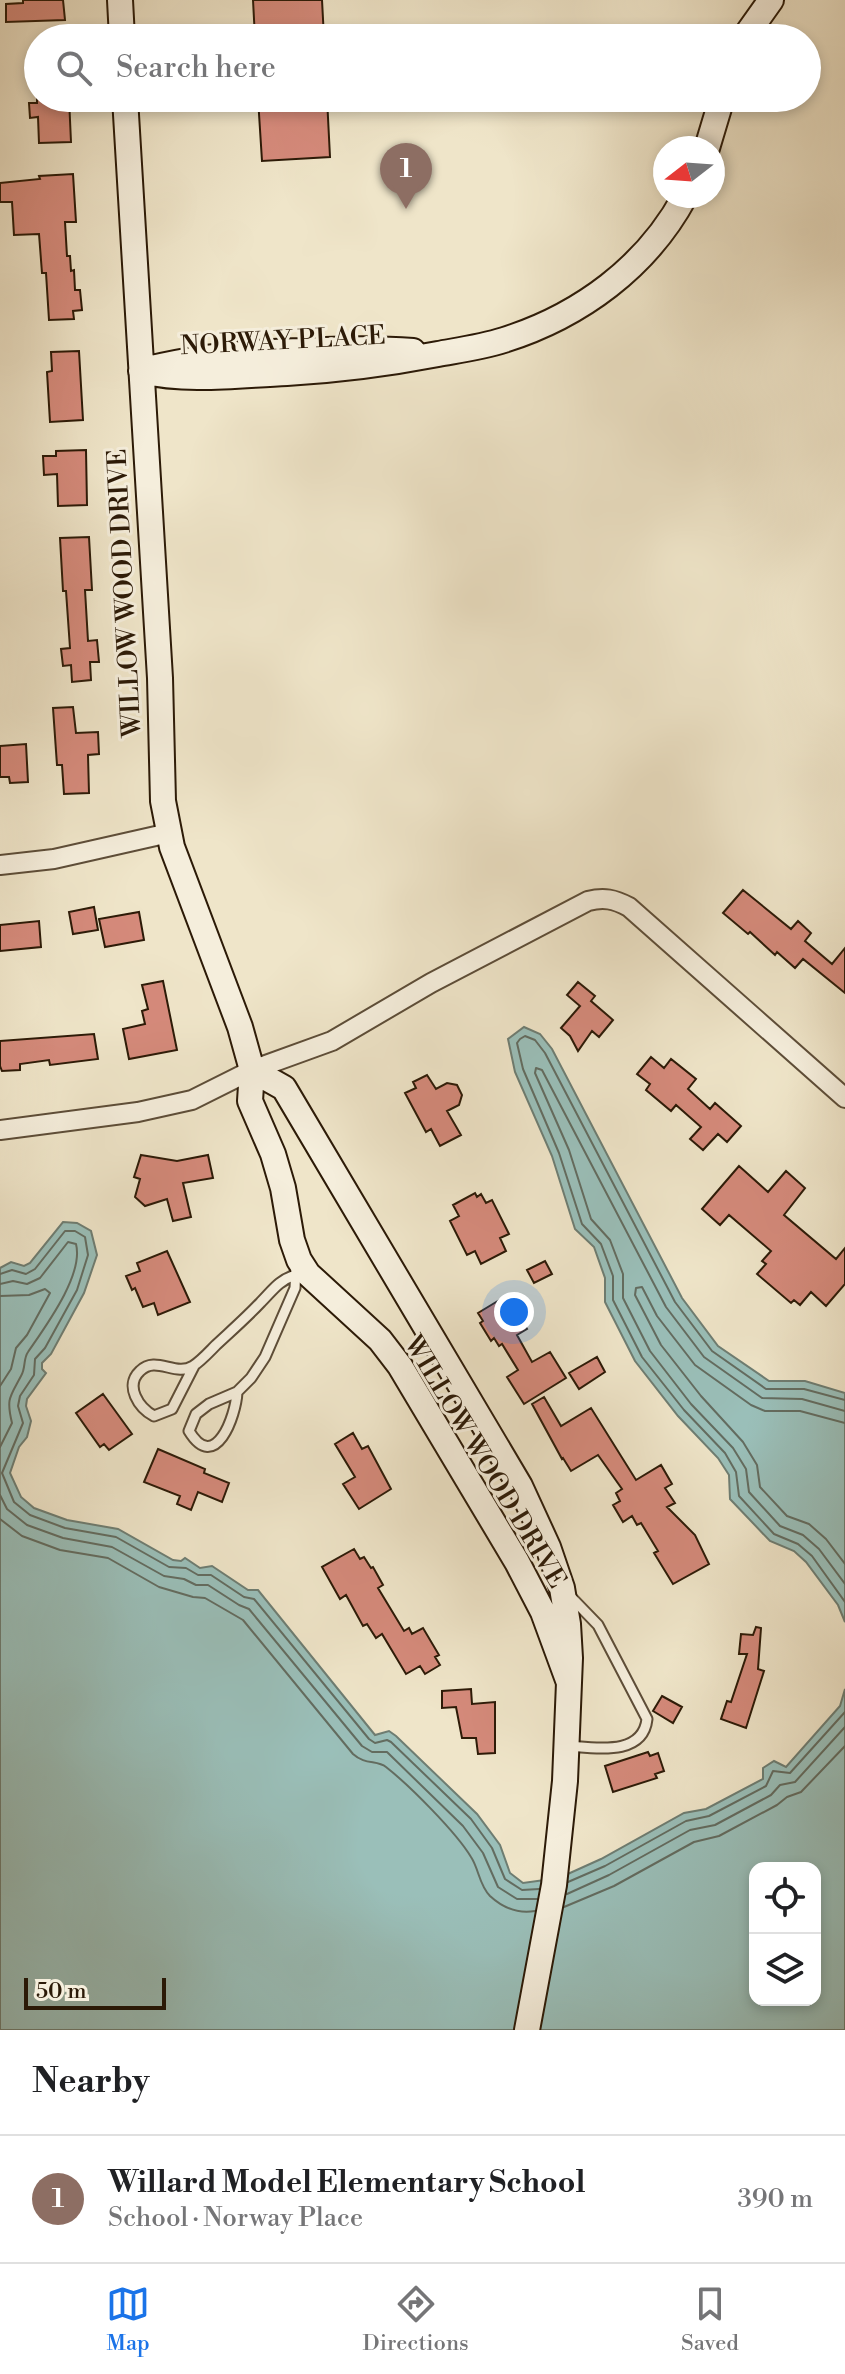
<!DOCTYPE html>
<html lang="en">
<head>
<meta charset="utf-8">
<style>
  body { margin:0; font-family:"Libre Bodoni",serif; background:#f6f6f6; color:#202124 }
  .controls { position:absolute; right:24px; bottom:24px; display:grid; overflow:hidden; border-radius:16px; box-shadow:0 4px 12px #0003 }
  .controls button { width:72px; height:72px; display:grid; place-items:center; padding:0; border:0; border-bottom:2px solid #e0e0e0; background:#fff; color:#202124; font:40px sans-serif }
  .compass { position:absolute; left:653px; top:136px; width:72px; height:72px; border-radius:50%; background:#fff; box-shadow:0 4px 12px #0003; rotate:253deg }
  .scale { position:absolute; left:24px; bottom:20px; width:142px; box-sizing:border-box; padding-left:8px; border:4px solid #2c1a07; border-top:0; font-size:22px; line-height:28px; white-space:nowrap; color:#2c1a07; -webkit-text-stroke:6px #f5eedc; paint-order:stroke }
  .you { position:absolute; left:514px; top:1312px; width:28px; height:28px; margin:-20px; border:6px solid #fff; border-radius:50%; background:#1a73e8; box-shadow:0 0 0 12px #1a73e833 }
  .badge { display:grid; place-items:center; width:52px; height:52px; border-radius:50%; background:#1a73e8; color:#fff; font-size:26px; font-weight:700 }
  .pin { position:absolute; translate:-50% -66px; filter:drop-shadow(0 2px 4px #0008) }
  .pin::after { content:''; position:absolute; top:42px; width:28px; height:24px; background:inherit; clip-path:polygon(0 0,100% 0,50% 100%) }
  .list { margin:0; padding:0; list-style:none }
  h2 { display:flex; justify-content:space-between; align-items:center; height:104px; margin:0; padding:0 32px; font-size:34px }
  h2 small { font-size:26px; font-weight:400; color:#757577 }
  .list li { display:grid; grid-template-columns:52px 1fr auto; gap:24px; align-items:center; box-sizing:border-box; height:128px; padding:0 32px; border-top:2px solid #e0e0e0 }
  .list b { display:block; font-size:30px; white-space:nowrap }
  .list p { margin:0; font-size:26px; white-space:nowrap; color:#757577 }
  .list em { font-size:26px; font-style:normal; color:#757577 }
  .icon { flex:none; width:44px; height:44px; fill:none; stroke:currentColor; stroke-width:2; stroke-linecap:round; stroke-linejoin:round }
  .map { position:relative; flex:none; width:845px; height:2030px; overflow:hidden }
  .search { position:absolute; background:#fff; box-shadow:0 4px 12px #0003; left:24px; right:24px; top:24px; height:88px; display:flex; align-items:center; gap:20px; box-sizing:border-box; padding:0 28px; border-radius:44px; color:#757577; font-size:30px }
  .sheet { height:232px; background:#fff }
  nav { display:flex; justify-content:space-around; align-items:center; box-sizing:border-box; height:112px; border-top:2px solid #e0e0e0; background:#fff; font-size:22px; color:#757577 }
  nav a { display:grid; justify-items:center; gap:4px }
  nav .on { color:#1a73e8 }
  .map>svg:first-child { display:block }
  .water { fill:#9abfb9; stroke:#6e7d72; stroke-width:2; fill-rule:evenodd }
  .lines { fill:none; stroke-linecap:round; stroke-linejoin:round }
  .shore { stroke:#636c60; stroke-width:2 }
  .building { fill:#d58a7b; stroke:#2c1a07; stroke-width:2 }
  .lane-casing { stroke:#5d4d38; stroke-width:13 }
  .street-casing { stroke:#5d4d38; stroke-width:22 }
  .secondary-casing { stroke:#2c1a07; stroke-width:28 }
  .lane { stroke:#f5eedc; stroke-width:9 }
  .street { stroke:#f5eedc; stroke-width:18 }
  .secondary { stroke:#f5eedc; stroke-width:24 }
  .labels { text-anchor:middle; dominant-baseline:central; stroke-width:6; stroke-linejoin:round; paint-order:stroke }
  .street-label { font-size:26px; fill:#2c1a07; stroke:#f5eedc }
</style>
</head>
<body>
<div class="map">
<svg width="845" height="2030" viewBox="0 0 845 2030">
  <rect width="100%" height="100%" fill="#efe5c9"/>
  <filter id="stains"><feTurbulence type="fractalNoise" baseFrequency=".0025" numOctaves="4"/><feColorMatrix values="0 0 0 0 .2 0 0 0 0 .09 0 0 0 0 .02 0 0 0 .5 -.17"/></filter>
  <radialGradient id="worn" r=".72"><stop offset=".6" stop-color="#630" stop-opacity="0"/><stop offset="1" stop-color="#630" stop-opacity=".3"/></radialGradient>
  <!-- water -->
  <path class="water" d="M 524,1027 L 540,1034 L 552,1049 L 682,1298 L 718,1346 L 769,1381 L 805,1381 L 845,1393 L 845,1622 L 838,1605 L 806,1562 L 794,1551 L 770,1541 L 730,1499 L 729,1475 L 718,1458 L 678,1416 L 635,1361 L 605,1302 L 605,1278 L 594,1247 L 575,1229 L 552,1156 L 515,1072 L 508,1039 Z
    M 63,1222 L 77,1223 L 91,1231 L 97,1255 L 84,1293 L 51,1354 L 42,1363 L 42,1369 L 46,1373 L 27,1399 L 26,1406 L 31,1421 L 27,1437 L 19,1447 L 10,1473 L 21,1497 L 34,1508 L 67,1520 L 118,1529 L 173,1560 L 181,1561 L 185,1558 L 200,1568 L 212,1566 L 248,1590 L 258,1590 L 375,1735 L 389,1731 L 396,1736 L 477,1814 L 500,1845 L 510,1873 L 523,1883 L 559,1878 L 601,1859 L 684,1813 L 706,1809 L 763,1779 L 763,1768 L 774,1761 L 786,1767 L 840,1706 L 845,1689 L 845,2030 L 0,2030 L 0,1268 L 11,1262 L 24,1266 L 30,1263 ZM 755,1868 L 815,1868 L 815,2000 L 755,2000 Z"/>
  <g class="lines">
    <!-- shore -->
    <path class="shore" d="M 0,1274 L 12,1270 L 26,1274 L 35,1269 L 65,1231 L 75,1231 L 85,1237 L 88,1255 L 77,1290 L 45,1348 L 35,1359 L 34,1375 L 20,1396 L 18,1406 L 23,1423 L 2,1473 L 14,1502 L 30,1515 L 65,1528 L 116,1537 L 169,1567 L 186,1568 L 198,1575 L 211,1575 L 244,1597 L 254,1599 L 369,1739 L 375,1743 L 387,1740 L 391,1742 L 471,1819 L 492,1848 L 505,1879 L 522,1890 L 539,1889
      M 0,1284 L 13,1281 L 27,1284 L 40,1278 L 68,1242 L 76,1244 C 84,1275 45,1327 28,1352 C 23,1359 26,1368 21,1376 C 10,1397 6,1398 12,1423 L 0,1447
      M 0,1296 L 29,1295 L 45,1289 L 50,1293 L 27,1335 L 16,1348 L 11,1369 L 0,1386
      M 845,1400 L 804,1389 L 766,1389 L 712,1351 L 675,1302 L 545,1053 L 535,1040 L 525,1036 L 520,1039 L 517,1043 L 523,1069 L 559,1153 L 582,1224 L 601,1244 L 613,1276 L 613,1300 L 642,1357 L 684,1410 L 725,1453 L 736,1472 L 739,1496 L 774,1534 L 798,1544 L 812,1556 L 845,1602
      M 845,1411 L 802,1399 L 762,1398 L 704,1357 L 666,1307 L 542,1070 L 536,1068 L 535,1073 L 569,1150 L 591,1219 L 610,1240 L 623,1274 L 623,1298 L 650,1351 L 691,1404 L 733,1448 L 746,1469 L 749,1492 L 780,1526 L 803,1535 L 819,1549 L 845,1584
      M 845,1423 L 800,1411 L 765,1411 L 751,1405 L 695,1365 L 657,1316 L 642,1287 L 636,1288 L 635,1295 L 661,1345 L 701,1396 L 743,1442 L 757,1465 L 760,1487 L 787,1516 L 809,1524 L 826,1539 L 845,1564
      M 0,1495 L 7,1509 L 27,1525 L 63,1538 L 112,1547 L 164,1576 L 184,1579 L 196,1585 L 208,1585 L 239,1605 L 249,1609 L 362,1746 L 372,1752 L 387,1752 L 463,1826 L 483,1853 L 498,1887 L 517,1899 L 537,1899
      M 0,1519 L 22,1536 L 60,1550 L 108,1558 L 159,1587 L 193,1597 L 205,1598 L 243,1620 L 353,1754 C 365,1765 377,1760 386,1767 C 409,1785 456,1832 471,1857 C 479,1869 479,1885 490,1896 C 503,1908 517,1914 535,1911
      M 568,1882 L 605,1866 L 686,1821 L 709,1816 L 766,1786 L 773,1771 L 790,1773 L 845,1712
      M 567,1894 L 609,1875 L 690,1830 L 715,1825 L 771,1795 L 780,1785 L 795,1782 L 845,1727
      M 564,1907 L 614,1886 L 694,1842 L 719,1836 L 777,1805 L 787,1797 L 801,1792 L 845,1746"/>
  </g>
  <!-- building -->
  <path class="building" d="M 23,0 L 63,0 L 65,20 L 6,22 L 6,4 L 23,3 Z
    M 253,0 L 322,0 L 324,38 L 255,38 Z
    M 37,98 L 69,98 L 71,142 L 39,143 L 38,117 L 30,118 L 29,103 L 37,103 Z
    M 258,98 L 327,98 L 330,157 L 262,161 Z
    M 73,174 L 76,222 L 65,222 L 67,256 L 70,256 L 71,271 L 74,270 L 75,290 L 80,290 L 82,310 L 73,311 L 74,319 L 49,320 L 46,273 L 42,273 L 39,234 L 14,235 L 12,202 L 0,202 L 0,183 L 40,179 L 39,176 Z
    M 79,351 L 83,420 L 50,422 L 47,372 L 52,371 L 51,352 Z
    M 86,450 L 87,505 L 58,506 L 57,474 L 44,475 L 43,456 L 56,456 L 56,451 Z
    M 89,537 L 92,590 L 85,590 L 88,641 L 97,640 L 99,662 L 90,662 L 91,680 L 72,682 L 71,665 L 63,666 L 61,649 L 70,648 L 66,591 L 63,591 L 60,538 Z
    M 73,707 L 76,733 L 98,732 L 99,754 L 88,755 L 89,793 L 64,794 L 62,765 L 57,765 L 53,708 Z
    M 26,744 L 28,782 L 10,783 L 9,777 L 0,777 L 0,746 Z
    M 743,890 L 791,929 L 798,921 L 811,933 L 805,941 L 832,964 L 845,948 L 845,993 L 803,959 L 795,968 L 777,952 L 775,955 L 750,932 L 748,934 L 723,913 Z
    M 94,907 L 98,930 L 73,934 L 69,912 Z
    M 139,912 L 144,940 L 105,947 L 99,919 Z
    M 39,921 L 41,947 L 0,951 L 0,925 Z
    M 163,981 L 177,1050 L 129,1059 L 123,1029 L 145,1024 L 142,1011 L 148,1009 L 142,985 Z
    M 578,982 L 595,996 L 591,1001 L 613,1020 L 599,1037 L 592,1031 L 578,1051 L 570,1036 L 561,1028 L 580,1006 L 567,995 Z
    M 94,1034 L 98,1059 L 50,1065 L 49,1060 L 20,1064 L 20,1070 L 2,1071 L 0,1066 L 0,1041 Z
    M 651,1057 L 664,1068 L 671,1059 L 696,1079 L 688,1089 L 710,1109 L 715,1103 L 741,1126 L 727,1142 L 718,1134 L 703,1150 L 690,1139 L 701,1127 L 676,1105 L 671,1111 L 646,1090 L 650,1084 L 637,1074 Z
    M 427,1075 L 436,1089 L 447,1083 L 457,1085 L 462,1095 L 459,1105 L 447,1111 L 461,1135 L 440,1146 L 431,1129 L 426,1132 L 405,1093 L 416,1088 L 413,1082 Z
    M 141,1155 L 177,1161 L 208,1155 L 213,1178 L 183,1183 L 191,1217 L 173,1221 L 167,1199 L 145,1206 L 135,1197 L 140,1179 L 134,1177 Z
    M 739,1166 L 768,1192 L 786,1171 L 805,1188 L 784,1215 L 836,1259 L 845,1248 L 845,1284 L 826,1306 L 811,1292 L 800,1305 L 794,1300 L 791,1303 L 757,1274 L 766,1264 L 762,1261 L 771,1251 L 729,1215 L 720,1225 L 702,1209 Z
    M 475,1193 L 477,1197 L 481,1194 L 486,1203 L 492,1200 L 509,1234 L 500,1238 L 506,1251 L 481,1264 L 475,1251 L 467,1255 L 450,1221 L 459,1216 L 453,1205 Z
    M 167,1251 L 190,1302 L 158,1315 L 154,1303 L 143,1307 L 135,1288 L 132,1290 L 126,1276 L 140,1271 L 137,1263 Z
    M 545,1261 L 552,1274 L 534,1283 L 527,1270 Z
    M 506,1296 L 527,1329 L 517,1335 L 532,1362 L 550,1352 L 566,1378 L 524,1404 L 507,1377 L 518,1370 L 502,1344 L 499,1346 L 494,1338 L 491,1341 L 480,1323 L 483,1321 L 478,1313 Z
    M 597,1357 L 605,1372 L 579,1389 L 569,1373 Z
    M 103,1394 L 132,1434 L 109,1450 L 104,1444 L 100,1447 L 76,1413 Z
    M 544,1397 L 561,1426 L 591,1408 L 636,1480 L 661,1465 L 672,1484 L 665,1488 L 675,1503 L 667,1507 L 695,1535 L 709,1564 L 673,1584 L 654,1553 L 658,1551 L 641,1523 L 637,1525 L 632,1516 L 623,1522 L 613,1505 L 620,1501 L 616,1493 L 622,1489 L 598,1455 L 571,1471 L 563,1458 L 562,1459 L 532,1404 Z
    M 353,1433 L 362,1449 L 368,1446 L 391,1489 L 359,1509 L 343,1484 L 355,1477 L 335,1444 Z
    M 158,1449 L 205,1469 L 204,1473 L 229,1483 L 222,1502 L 198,1492 L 191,1510 L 177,1504 L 180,1496 L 144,1482 Z
    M 354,1549 L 360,1559 L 364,1557 L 371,1568 L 373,1567 L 383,1585 L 378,1588 L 404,1631 L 409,1628 L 412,1634 L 423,1628 L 439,1655 L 435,1657 L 440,1665 L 425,1674 L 420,1666 L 406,1674 L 382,1634 L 376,1638 L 367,1624 L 363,1626 L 346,1595 L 340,1599 L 322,1567 Z
    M 756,1627 L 761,1628 L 758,1669 L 764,1671 L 746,1728 L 721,1719 L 727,1701 L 731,1702 L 747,1654 L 739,1654 L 741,1634 L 753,1635 Z
    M 471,1689 L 472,1704 L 495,1702 L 495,1753 L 478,1754 L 476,1738 L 462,1738 L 456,1707 L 442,1708 L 442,1691 Z
    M 662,1696 L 682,1707 L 673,1723 L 653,1711 Z
    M 648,1752 L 650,1756 L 658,1753 L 664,1771 L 655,1774 L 657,1778 L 613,1792 L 605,1766 Z"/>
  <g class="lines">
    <defs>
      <path id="lane" d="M 194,1366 L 172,1409 L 154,1416 C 139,1408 124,1386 140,1371 C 156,1355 175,1377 193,1366 C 201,1361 209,1352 216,1345 C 231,1331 247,1317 261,1302 C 273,1290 278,1281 295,1275
        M 237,1392 C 236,1416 215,1474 189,1431 L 196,1414 L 209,1404 L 237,1392 L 251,1378 L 265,1357 L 295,1288 L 296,1270
        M 567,1593 L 598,1625 L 647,1719 C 643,1756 597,1748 569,1746"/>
      <path id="street" d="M 0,865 L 54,859 L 169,833
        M 0,1130 L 138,1112 L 192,1100 L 252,1070 L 332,1041 L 431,983 L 588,901 C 604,897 614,899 629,907 L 845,1098"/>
      <path id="secondary" d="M 120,0 L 122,38
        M 744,38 L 771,0
        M 125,98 L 160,678 L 163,801 L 172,847 L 240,1027 L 252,1070 L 250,1101 L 273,1154 L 283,1188 L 292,1240 L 299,1260 L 308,1274 L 380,1340 L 400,1366 L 517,1562 L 543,1612 L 568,1680
        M 707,148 L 722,98
        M 152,368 C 201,356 250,352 301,351 C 339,349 374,348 413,351
        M 141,371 C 189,382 238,375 287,373 C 340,370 386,364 438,354 C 460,350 482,347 504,340 C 580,316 647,267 685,196
        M 252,1070 L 284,1088 L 520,1486 L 548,1547 L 562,1588 L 568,1624 L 570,1658 L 565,1781 L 554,1885 L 527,2030"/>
    </defs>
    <!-- lane casing -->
    <use href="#lane" class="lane-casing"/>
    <!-- street casing -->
    <use href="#street" class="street-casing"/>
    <!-- secondary casing -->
    <use href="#secondary" class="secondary-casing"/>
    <!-- lane -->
    <use href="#lane" class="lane"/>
    <!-- street -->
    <use href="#street" class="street"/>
    <!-- secondary -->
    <use href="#secondary" class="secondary"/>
  </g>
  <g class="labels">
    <!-- street labels -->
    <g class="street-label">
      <text transform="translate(283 341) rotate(-3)">NORWAY PLACE</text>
      <text transform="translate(125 593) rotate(-93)">WILLOW WOOD DRIVE</text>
      <text transform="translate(485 1462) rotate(59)">WILLOW WOOD DRIVE</text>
    </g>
  </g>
  <rect width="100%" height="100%" filter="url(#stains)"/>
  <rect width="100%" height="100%" fill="url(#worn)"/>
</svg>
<div class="controls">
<button><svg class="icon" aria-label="locate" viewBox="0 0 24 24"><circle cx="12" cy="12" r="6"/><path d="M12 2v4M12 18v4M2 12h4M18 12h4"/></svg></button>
<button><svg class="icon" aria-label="layers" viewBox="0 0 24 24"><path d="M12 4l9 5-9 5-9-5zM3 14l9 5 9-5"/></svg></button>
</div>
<svg class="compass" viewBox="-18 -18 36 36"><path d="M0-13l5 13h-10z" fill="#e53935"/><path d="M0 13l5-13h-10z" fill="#757577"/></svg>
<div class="scale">50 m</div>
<div class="you"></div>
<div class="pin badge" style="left:406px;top:209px;background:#8d6e63">1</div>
<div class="search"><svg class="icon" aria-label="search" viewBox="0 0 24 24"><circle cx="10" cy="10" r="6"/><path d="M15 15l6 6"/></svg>Search here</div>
</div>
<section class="sheet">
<h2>Nearby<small></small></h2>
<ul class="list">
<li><span class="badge" style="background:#8d6e63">1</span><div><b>Willard Model Elementary School</b><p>School · Norway Place</p></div><em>390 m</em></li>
</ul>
</section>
<nav>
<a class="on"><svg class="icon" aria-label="map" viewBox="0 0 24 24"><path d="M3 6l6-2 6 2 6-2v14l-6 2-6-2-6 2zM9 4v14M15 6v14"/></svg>Map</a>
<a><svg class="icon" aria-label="directions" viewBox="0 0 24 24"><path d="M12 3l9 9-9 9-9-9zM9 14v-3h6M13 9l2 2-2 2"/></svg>Directions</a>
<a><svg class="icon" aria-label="saved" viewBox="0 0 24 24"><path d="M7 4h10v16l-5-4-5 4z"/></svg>Saved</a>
</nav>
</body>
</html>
